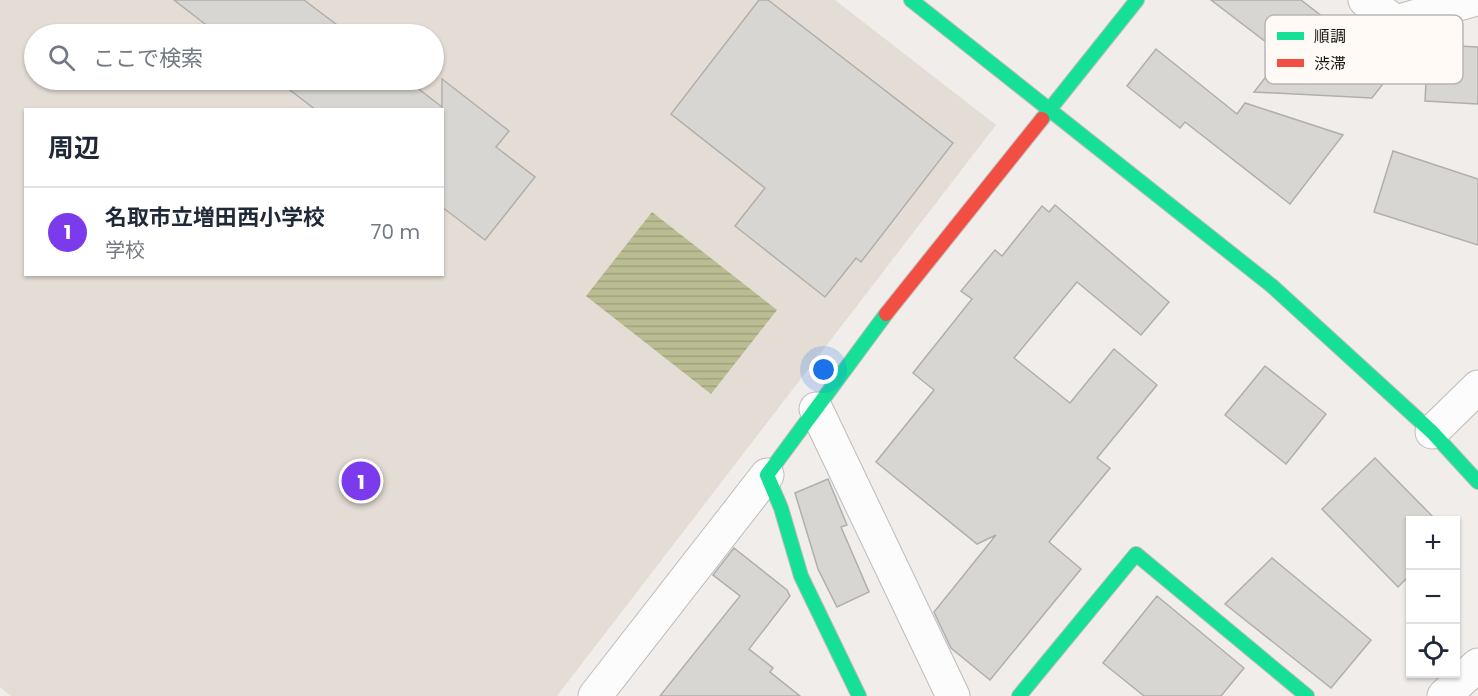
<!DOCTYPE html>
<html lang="ja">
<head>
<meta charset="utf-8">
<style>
  body { margin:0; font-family:Poppins,"Noto Sans JP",sans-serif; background:#f6f6f7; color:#1f2937 }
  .controls { position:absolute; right:18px; bottom:18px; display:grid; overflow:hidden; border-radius:0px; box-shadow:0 2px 4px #0004 }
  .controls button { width:54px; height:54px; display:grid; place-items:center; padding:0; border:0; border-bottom:2px solid #e0e1e3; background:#fff; color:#1f2937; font:30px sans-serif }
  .you { position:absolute; left:824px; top:370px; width:21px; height:21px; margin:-15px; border:4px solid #fff; border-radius:50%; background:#1a73e8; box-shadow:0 0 0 9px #1a73e833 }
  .badge { display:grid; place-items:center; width:39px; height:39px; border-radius:50%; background:#7c3aed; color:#fff; font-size:20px; font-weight:700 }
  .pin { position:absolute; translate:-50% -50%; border:3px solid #fff; box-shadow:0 2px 6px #0006 }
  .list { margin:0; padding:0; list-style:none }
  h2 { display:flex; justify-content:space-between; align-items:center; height:78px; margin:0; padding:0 24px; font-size:26px }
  h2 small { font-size:20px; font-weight:400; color:#747a83 }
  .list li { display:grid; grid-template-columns:39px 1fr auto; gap:18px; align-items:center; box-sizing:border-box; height:90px; padding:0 24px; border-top:2px solid #e0e1e3 }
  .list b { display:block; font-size:22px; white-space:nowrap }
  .list p { margin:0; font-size:20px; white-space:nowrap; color:#747a83 }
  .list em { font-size:20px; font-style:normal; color:#747a83 }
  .icon { flex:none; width:33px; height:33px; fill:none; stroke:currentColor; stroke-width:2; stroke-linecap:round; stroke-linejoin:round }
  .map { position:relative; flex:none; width:1478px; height:696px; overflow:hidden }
  .search { position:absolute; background:#fff; box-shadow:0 2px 4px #0004; left:24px; top:24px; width:420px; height:66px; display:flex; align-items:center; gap:15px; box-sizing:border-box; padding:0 21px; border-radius:33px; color:#747a83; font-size:22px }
  .panel { position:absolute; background:#fff; box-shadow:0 2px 4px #0004; left:24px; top:108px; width:420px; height:168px; border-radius:0px }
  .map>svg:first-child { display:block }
  .built { fill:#e4ddd6; fill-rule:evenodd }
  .water { fill:url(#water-rules) }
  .building { fill:#d8d6d3; stroke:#b1afae; stroke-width:1.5 }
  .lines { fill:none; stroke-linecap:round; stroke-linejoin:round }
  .street-casing { stroke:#bebcb9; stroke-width:35 }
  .fast-casing { stroke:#bebcb9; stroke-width:16 }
  .jam-casing { stroke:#bebcb9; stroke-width:16 }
  .street { stroke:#fdfcfc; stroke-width:33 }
  .fast { stroke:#16e098; stroke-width:14 }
  .jam { stroke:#f24e42; stroke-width:14 }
  .key { fill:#fffaf6; stroke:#b9b5b2; stroke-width:1.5 }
  .key-label { font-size:16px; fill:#171513 }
</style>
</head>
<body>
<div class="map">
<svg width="1478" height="696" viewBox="0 0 1478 696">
  <defs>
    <pattern id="water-rules" width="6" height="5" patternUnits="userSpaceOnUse" patternTransform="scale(1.5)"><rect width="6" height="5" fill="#babd92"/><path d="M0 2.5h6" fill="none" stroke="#9fa27d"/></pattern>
  </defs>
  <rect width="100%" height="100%" fill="#f0edea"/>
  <!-- built -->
  <path class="built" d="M 0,0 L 835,0 L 996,125 L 557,696 L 11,696 L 0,687 ZM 34,34 L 434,34 L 434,80 L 34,80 ZM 26,110 L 442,110 L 442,274 L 26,274 Z"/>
  <!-- water -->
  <path class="water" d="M 652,212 L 777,310 L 711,394 L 586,296 Z"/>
  <!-- building -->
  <path class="building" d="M 174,0 L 304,0 L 349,34 L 218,34 Z
    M 759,0 L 768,0 L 953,143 L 861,262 L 856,258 L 825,297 L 735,226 L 765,188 L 671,114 Z
    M 1211,0 L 1301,0 L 1393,71 L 1372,98 L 1254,92 L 1283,55 Z
    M 1437,45 L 1478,47 L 1478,104 L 1425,101 L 1427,63 L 1436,63 Z
    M 1156,49 L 1237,114 L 1245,103 L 1343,135 L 1290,204 L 1185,122 L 1180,128 L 1127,86 Z
    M 442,79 L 509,131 L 496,147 L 535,177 L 485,240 L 442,207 L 442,110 L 316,110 L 277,80 L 407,80 L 442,107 Z
    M 1393,151 L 1478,179 L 1478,245 L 1374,212 Z
    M 1055,205 L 1169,302 L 1141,335 L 1077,282 L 1014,358 L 1070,403 L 1114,349 L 1157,385 L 1097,458 L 1110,468 L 1049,542 L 1081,569 L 990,680 L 951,648 L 934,612 L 996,535 L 977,544 L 876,462 L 934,390 L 913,373 L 972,299 L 961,291 L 995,250 L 1002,256 L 1042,206 L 1049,212 Z
    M 1265,366 L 1326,414 L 1286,464 L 1225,415 Z
    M 1375,458 L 1436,520 L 1410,520 L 1410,575 L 1398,587 L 1322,509 Z
    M 828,479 L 847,525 L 841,527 L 869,592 L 837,607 L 818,569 L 795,493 Z
    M 734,548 L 787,590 L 790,596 L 749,649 L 773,668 L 770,672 L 800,696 L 660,696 L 740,596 L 713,575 Z
    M 1272,558 L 1371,640 L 1331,688 L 1225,604 Z
    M 1157,596 L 1244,668 L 1221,696 L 1144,696 L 1103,663 Z"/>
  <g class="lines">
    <defs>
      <path id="street" d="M 1365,0 L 1396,22 L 1473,0
        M 816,409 L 953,696
        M 1432,432 L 1478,387
        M 595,696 L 767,475
        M 1444,696 L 1478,665"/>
      <path id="fast" d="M 911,0 L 1272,286 L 1432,432 L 1478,482
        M 1042,119 L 1137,0
        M 859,696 L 801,576 L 781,508 L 767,475 L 886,314
        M 1019,696 L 1136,554 L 1307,696"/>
      <path id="jam" d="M 886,314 L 1042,119"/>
    </defs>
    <!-- street casing -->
    <use href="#street" class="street-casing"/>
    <!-- fast casing -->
    <use href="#fast" class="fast-casing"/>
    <!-- jam casing -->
    <use href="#jam" class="jam-casing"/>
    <!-- street -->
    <use href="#street" class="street"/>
    <!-- fast -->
    <use href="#fast" class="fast"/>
    <!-- jam -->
    <use href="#jam" class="jam"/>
  </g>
  <!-- legend -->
  <rect x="1265" y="15" width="198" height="69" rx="9" class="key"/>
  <rect x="1277" y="32" width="27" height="8" fill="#16e098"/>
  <rect x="1277" y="59" width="27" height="8" fill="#f24e42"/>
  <g class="key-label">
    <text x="1314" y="42">順調</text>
    <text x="1314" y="69">渋滞</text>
  </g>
</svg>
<div class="controls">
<button>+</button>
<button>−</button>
<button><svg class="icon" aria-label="locate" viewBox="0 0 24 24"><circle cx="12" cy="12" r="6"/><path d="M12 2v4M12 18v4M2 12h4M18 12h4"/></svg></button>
</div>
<div class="you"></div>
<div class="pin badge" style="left:361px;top:481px">1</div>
<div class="search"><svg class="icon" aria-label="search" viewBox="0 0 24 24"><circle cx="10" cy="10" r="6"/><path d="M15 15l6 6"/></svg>ここで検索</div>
<section class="panel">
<h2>周辺<small></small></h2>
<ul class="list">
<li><span class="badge">1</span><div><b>名取市立増田西小学校</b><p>学校</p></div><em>70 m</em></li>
</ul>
</section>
</div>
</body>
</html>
